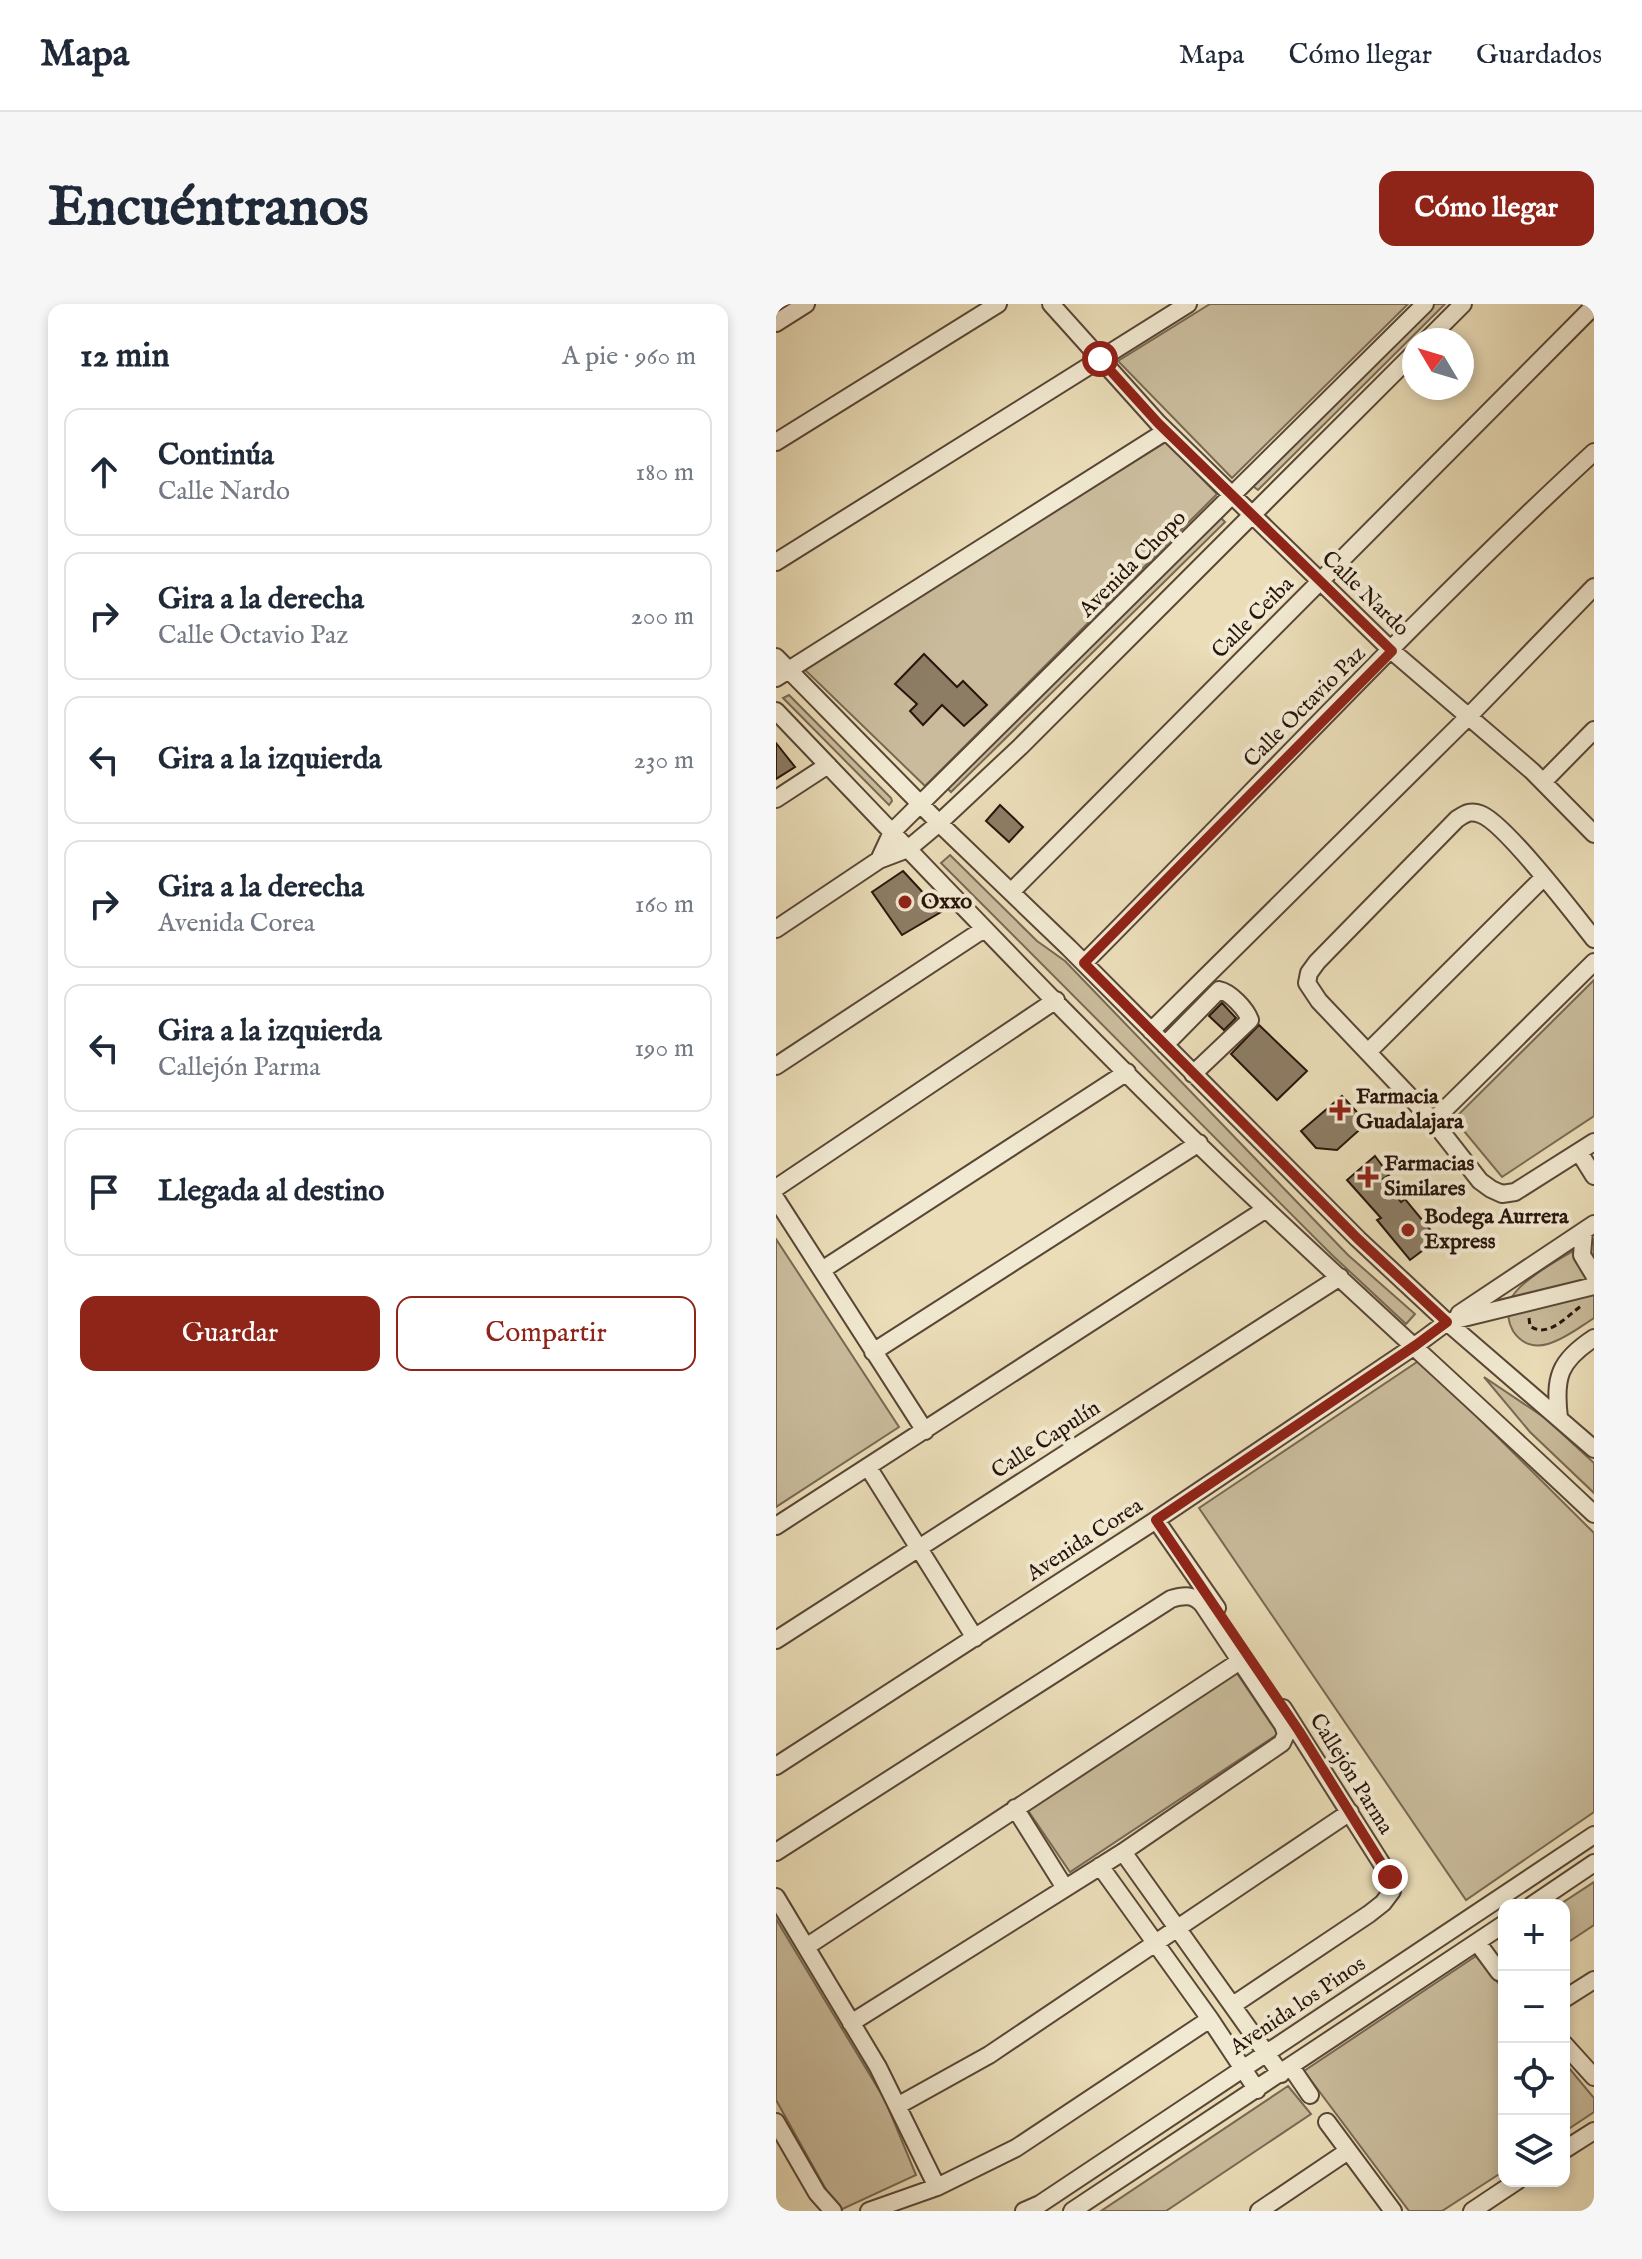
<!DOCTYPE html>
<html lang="es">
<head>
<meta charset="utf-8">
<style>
  body { margin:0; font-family:"IM FELL English",serif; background:#f6f6f7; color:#1f2937 }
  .controls { position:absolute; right:24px; bottom:24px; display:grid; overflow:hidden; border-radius:16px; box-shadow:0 4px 12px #0003 }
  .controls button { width:72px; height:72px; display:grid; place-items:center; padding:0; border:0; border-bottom:2px solid #e0e1e3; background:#fff; color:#1f2937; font:40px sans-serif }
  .compass { position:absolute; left:626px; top:24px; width:72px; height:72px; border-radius:50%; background:#fff; box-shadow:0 4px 12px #0003; rotate:308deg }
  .stop { position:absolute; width:24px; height:24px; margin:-18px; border:6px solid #8f2418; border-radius:50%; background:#fff }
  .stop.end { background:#8f2418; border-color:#fff; box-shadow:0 2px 8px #0008 }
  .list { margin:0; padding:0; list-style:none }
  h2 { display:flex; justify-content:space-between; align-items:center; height:104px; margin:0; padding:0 32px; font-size:34px }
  h2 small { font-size:26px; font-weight:400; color:#747a83 }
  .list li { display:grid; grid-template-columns:52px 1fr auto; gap:24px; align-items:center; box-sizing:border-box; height:128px; margin:0 16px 16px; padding:0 16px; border:2px solid #e0e1e3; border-radius:16px }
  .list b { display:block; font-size:30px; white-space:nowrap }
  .list p { margin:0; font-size:26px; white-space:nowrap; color:#747a83 }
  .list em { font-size:26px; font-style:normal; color:#747a83 }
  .actions { display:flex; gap:16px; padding:24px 32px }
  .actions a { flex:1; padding:18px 0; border:2px solid #8f2418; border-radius:16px; text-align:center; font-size:28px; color:#8f2418 }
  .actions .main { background:#8f2418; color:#fff }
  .icon { flex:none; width:44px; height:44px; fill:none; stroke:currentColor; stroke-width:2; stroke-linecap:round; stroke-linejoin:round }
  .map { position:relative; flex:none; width:818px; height:1907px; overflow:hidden; border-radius:16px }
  header { display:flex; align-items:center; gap:48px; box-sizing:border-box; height:112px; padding:0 40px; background:#fff; border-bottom:2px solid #e0e1e3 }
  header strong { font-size:38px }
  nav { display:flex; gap:44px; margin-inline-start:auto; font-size:28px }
  .intro { display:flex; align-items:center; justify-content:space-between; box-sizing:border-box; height:192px; padding:0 48px }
  h1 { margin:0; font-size:56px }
  .button { padding:20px 36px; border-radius:16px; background:#8f2418; color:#fff; font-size:28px; font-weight:700 }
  main { display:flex; gap:48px; padding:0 48px }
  aside { flex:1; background:#fff; border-radius:16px; box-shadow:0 4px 12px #0003 }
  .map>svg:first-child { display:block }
  .green { fill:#c9bb9b; stroke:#786853; stroke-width:2 }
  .building { fill:#8d7d65; stroke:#28140b; stroke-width:2 }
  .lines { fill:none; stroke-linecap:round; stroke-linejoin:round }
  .minor-casing { stroke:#584636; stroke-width:20 }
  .path { stroke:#28140b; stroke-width:3; stroke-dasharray:6 4; stroke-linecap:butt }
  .minor { stroke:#f1e9d1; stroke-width:16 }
  .route { stroke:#8f2418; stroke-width:10 }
  .poi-dot { fill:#8f2418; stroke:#f1e9d1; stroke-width:3 }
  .labels { text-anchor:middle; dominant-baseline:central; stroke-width:8; stroke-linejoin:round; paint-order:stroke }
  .street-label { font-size:22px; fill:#28140b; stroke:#f1e9d1 }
  .poi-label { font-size:22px; font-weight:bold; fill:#28140b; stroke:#f1e9d1; text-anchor:start }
</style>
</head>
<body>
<header>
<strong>Mapa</strong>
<nav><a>Mapa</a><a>Cómo llegar</a><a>Guardados</a></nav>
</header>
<div class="intro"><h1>Encuéntranos</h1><a class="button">Cómo llegar</a></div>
<main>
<aside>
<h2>12 min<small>A pie · 960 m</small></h2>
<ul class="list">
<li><svg class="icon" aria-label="ahead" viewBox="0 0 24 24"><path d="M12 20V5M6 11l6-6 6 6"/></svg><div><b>Continúa</b><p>Calle Nardo</p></div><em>180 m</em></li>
<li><svg class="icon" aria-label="right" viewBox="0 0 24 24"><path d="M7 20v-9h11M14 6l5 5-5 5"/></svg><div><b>Gira a la derecha</b><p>Calle Octavio Paz</p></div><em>200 m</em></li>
<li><svg class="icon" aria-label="left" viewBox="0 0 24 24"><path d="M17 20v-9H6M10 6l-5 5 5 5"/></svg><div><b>Gira a la izquierda</b></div><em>230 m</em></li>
<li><svg class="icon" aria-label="right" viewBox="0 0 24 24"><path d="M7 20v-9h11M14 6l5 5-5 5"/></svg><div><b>Gira a la derecha</b><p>Avenida Corea</p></div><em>160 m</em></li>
<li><svg class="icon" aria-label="left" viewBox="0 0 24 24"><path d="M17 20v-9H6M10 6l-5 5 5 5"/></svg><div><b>Gira a la izquierda</b><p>Callejón Parma</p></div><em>190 m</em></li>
<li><svg class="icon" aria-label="arrive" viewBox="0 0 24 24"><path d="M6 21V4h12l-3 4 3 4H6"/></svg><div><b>Llegada al destino</b></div></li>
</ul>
<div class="actions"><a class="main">Guardar</a><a>Compartir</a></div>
</aside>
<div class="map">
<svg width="818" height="1907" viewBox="0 0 818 1907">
  <rect width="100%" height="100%" fill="#eaddb8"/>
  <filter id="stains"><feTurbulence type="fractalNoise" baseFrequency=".0025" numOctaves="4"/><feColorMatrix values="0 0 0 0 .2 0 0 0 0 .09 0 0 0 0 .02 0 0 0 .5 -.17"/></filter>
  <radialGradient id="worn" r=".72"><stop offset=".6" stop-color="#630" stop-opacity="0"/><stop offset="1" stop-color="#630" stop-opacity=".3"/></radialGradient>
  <!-- green -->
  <path class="green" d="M 434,0 L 632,0 L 456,174 L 342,57 Z
    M 654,0 L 669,0 L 482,186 L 474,180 Z
    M 390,138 L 441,190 L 149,482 L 26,363 Z
    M 442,211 L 449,218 L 175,488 L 170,483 Z
    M 13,391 L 115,494 L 116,497 L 113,501 L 7,394 Z
    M 174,551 L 261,637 L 289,657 L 572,951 L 639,1010 L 630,1020 L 556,951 L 165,559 Z
    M 818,676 L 818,812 L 726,873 L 678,815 Z
    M 0,935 L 123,1123 L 0,1203 Z
    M 818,935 L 818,1014 C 796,1028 759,1060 737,1027 C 732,1018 730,1006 734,997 C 742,975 797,948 818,935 Z
    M 644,1056 L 818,1229 L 818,1508 L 690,1596 L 423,1204 Z
    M 708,1073 L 769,1114 L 818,1159 L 818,1189 L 754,1128 Z
    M 460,1368 L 502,1430 L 294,1568 L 251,1505 Z
    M 818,1578 L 818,1621 L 788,1641 L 788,1601 L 783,1601 Z
    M 0,1615 L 109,1796 L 140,1871 L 62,1907 L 0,1796 Z
    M 700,1652 L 728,1686 L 728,1867 L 666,1907 L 633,1907 L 528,1767 Z
    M 788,1758 L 818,1794 L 818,1808 L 788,1828 Z
    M 512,1782 L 535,1810 L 390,1907 L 325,1907 Z"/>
  <!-- building -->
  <path class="building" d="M 148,350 L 181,383 L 187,377 L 211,401 L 188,422 L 166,401 L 147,421 L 134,407 L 141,400 L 119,380 Z
    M 0,439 L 19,463 L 0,475 Z
    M 224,501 L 247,523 L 233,538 L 210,517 Z
    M 127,567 L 165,608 L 126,631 L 96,588 Z
    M 446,699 L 460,714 L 448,726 L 433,712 Z
    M 483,721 L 531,767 L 501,796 L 455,750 Z
    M 566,792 L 591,819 L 561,846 L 540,844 L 525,827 Z
    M 599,852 L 613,871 L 607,875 L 625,898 L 629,895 L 662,935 L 634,956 L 601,916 L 605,914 L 571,876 Z"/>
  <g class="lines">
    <defs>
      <path id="minor" d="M 275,0 L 382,119 L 616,347 L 756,467 L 818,530
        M 0,19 L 30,0
        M 651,36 L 687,0
        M 0,138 L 222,0
        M 0,258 L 412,0
        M 0,353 L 163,519 L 293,644 L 582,935 L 671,1018 L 818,1145
        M 0,374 L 390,127
        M 0,407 C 161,575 321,746 491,906 C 599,1008 710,1108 818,1210
        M 767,478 L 818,426
        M 0,495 L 52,461
        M 103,556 L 116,528 L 649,0
        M 235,588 L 818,2
        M 0,625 L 103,556 L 132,545 L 163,519 L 244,443 L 638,49
        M 818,635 C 800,612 727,517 704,510 C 694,506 689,510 681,515 L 541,658 L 533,669 L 531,679 L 543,697 L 657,817 L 704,877 L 715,885 L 726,890 L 739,888 L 818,838
        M 308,659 C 477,489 641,311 818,148
        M 375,727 L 692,413 L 818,283
        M 389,741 L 443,686 C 454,688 470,705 474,716 L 417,770
        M 593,747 L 768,573
        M 0,762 L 208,625
        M 657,817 L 818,658
        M 803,848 L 818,872
        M 0,884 L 280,696
        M 0,895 L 149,1127
        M 808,927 L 806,951 L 818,971
        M 46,966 L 351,768
        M 683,1010 L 818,920
        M 97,1048 L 423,839
        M 783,1114 C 778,1073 783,1057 818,1034
        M 92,1163 L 199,1334
        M 380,1216 L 441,1304
        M 0,1222 L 490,905
        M 0,1336 L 564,973
        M 0,1462 L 380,1216 L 640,1041 L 671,1018 L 818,982
        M 239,1504 L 289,1584
        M 0,1548 L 395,1295 C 408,1291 418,1290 427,1301 L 507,1421 L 510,1430 L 506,1439 L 347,1548 L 75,1719
        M 347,1548 L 505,1770
        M 324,1562 L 434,1715 L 481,1786
        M 0,1593 L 102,1763 L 161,1883
        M 756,1601 L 818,1559
        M 701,1638 L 723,1668
        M 30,1643 L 464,1357
        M 788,1695 L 818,1676
        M 457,1701 L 593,1610 L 607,1599 L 616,1587 L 614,1573 L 604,1557 L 507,1404
        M 788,1740 L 818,1773
        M 515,1763 L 534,1791
        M 123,1801 L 213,1751 L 574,1508
        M 0,1818 L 41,1889 L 57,1907
        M 551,1818 L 617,1907
        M 788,1846 L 818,1827
        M 93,1907 L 161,1883 L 240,1844 L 434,1715
        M 248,1907 L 264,1900 L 818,1531
        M 296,1907 L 728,1620
        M 483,1907 L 572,1847
        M 696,1907 L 741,1877"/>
    </defs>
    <!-- minor casing -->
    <use href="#minor" class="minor-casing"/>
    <!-- path -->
    <path class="path" d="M 753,1014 L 754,1022 C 772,1035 791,1012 805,1002"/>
    <!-- minor -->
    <use href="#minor" class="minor"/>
  </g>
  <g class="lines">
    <!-- route -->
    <path class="route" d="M 324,55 L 382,119 L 616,347 L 308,659 L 582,935 L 671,1018 L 640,1041 L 380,1216 L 523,1427 L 614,1573"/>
  </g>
  <!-- markers -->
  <g class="poi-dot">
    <circle cx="129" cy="598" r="8"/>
    <path d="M560 794h8v8h8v8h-8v8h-8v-8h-8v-8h8z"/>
    <path d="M588 861h8v8h8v8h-8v8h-8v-8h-8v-8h8z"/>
    <circle cx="632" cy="926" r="8"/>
  </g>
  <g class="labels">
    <!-- street labels -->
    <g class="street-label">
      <text transform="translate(357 260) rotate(-45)">Avenida Chopo</text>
      <text transform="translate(589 290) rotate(44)">Calle Nardo</text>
      <text transform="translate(477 314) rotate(-45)">Calle Ceiba</text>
      <text transform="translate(529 403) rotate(-45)">Calle Octavio Paz</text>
      <text transform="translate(270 1136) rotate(-33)">Calle Capulín</text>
      <text transform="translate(309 1236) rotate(-33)">Avenida Corea</text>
      <text transform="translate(575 1470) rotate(58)">Callejón Parma</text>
      <text transform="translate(522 1702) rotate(-34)">Avenida los Pinos</text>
    </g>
    <!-- poi labels -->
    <g class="poi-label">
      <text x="145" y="598">Oxxo</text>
      <text x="580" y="793">Farmacia<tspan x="580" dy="25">Guadalajara</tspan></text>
      <text x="608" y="860">Farmacias<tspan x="608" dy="25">Similares</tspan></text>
      <text x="648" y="913">Bodega Aurrera<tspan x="648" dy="25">Express</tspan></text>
    </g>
  </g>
  <rect width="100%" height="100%" filter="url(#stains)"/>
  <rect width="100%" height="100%" fill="url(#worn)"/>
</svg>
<div class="controls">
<button>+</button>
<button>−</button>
<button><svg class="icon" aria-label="locate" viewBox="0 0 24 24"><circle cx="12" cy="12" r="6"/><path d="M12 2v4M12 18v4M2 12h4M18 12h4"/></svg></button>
<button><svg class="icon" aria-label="layers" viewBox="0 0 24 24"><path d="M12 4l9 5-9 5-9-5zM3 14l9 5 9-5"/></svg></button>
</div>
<svg class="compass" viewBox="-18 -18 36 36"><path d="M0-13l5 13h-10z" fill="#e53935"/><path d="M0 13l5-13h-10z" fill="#747a83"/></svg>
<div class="stop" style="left:324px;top:55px"></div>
<div class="stop end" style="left:614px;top:1573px"></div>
</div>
</main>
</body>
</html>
